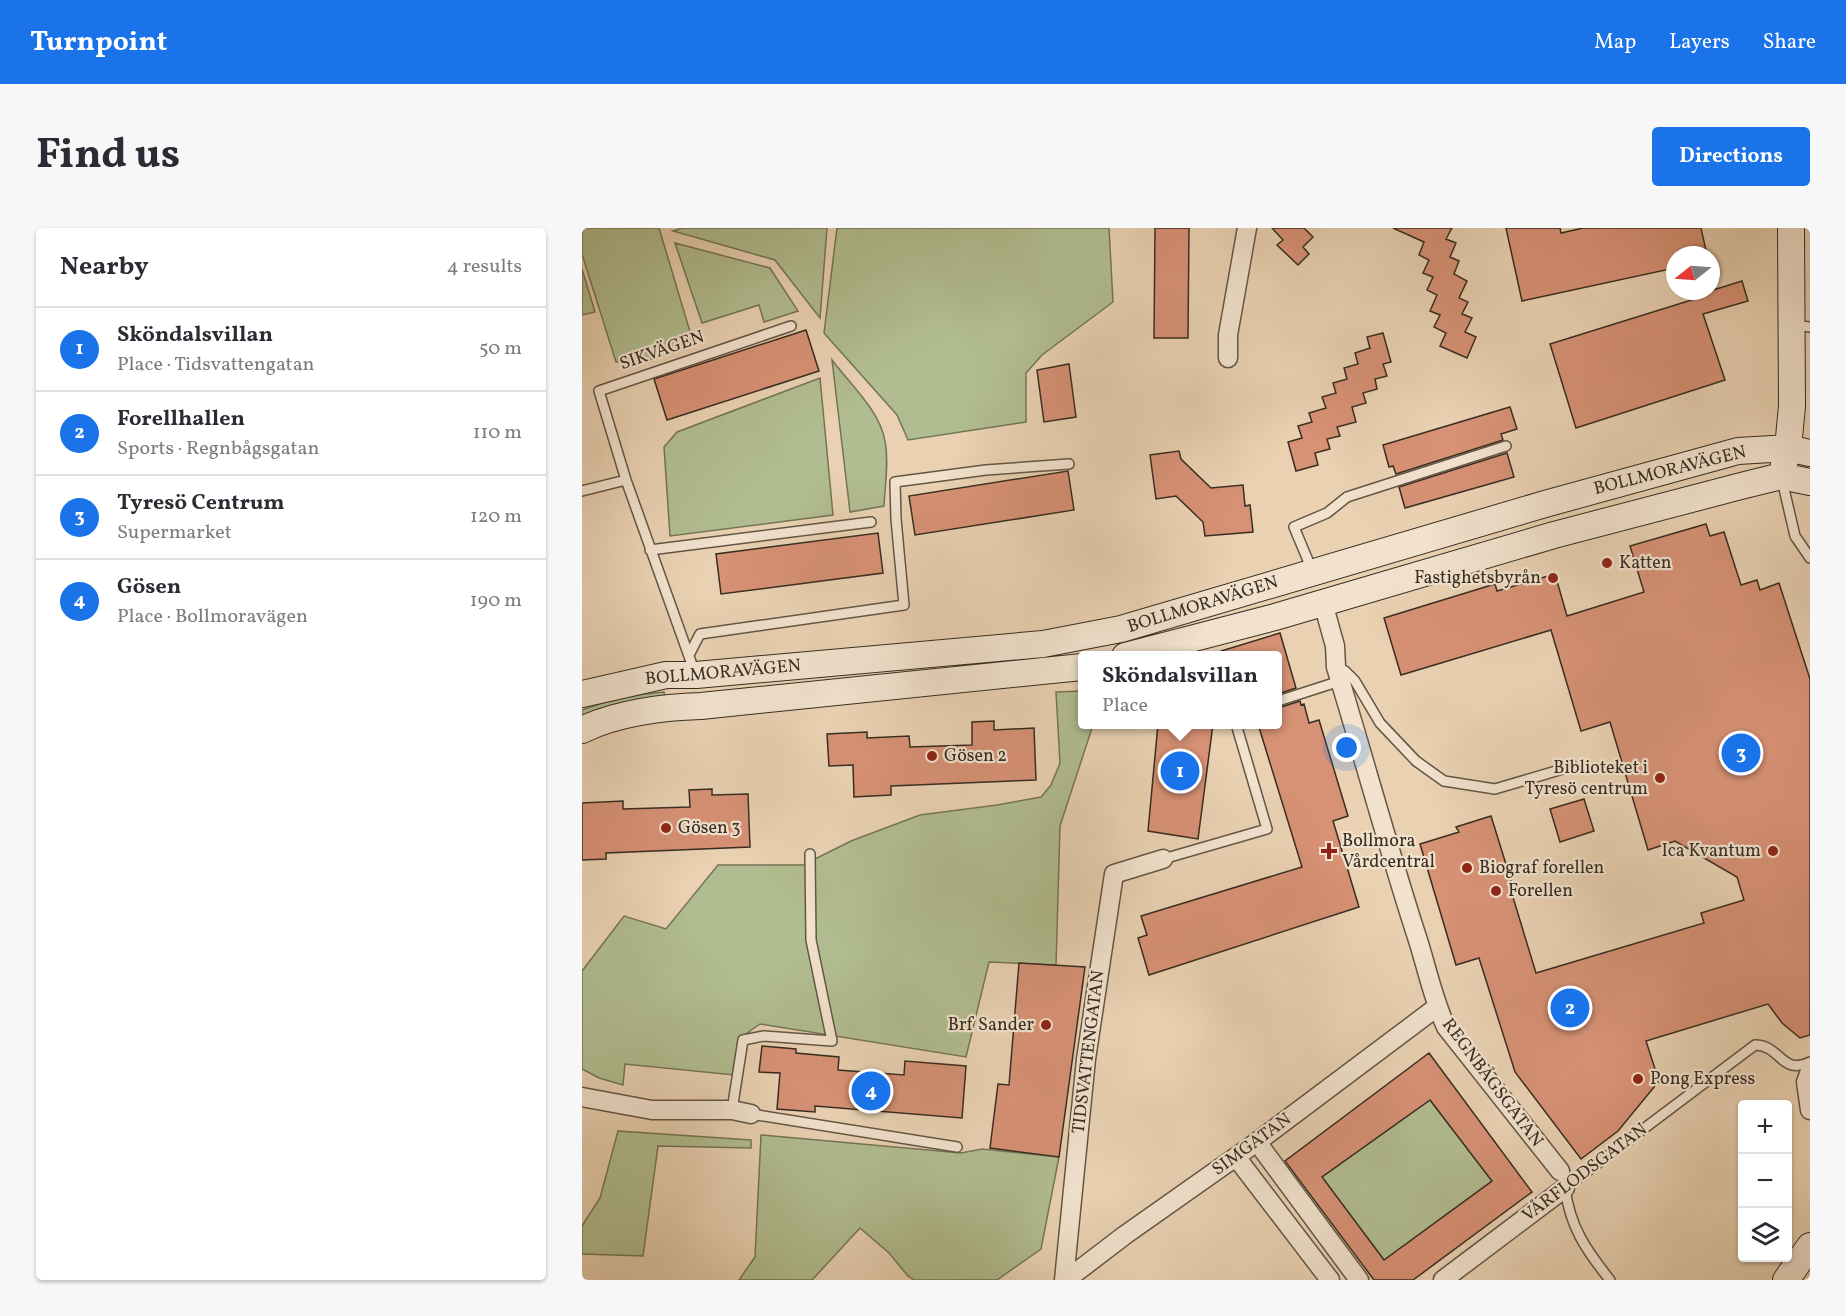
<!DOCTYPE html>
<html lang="en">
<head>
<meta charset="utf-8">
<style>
  body { margin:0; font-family:Vollkorn,serif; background:#f7f7f7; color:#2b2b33 }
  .controls { position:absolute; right:18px; bottom:18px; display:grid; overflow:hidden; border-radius:6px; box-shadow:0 2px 4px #0004 }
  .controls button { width:54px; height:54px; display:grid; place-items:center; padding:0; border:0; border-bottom:2px solid #e1e1e2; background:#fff; color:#2b2b33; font:30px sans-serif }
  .compass { position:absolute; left:1084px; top:18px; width:54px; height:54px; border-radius:50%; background:#fff; box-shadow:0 2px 4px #0004; rotate:253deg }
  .you { position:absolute; left:765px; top:520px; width:21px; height:21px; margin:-15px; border:4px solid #fff; border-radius:50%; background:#1a73e8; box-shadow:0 0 0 9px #1a73e833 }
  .badge { display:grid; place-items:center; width:39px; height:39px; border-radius:50%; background:#1a73e8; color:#fff; font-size:20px; font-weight:700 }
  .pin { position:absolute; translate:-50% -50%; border:3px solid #fff; box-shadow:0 2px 6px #0006 }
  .popup { position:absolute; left:496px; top:423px; width:204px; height:78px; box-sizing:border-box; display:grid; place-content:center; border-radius:6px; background:#fff; filter:drop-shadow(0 2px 4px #0005); font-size:20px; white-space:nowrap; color:#7c7c81 }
  .popup b { font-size:22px; color:#2b2b33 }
  .popup::after { content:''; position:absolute; left:50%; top:100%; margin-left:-12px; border:12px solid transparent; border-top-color:#fff }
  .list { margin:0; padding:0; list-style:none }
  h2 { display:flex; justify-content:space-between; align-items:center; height:78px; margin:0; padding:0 24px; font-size:26px }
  h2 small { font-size:20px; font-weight:400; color:#7c7c81 }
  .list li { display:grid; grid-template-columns:39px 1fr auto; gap:18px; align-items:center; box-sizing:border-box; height:84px; padding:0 24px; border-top:2px solid #e1e1e2 }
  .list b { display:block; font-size:22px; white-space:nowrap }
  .list p { margin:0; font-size:20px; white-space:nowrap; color:#7c7c81 }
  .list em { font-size:20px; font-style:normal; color:#7c7c81 }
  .icon { flex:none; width:33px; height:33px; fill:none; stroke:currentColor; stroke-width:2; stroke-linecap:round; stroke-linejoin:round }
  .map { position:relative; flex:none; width:1228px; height:1052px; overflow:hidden; border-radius:6px }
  header { display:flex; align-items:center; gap:36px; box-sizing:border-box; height:84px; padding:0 30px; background:#1a73e8; color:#fff }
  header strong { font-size:28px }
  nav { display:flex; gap:33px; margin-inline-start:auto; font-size:21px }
  .intro { display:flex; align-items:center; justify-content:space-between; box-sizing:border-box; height:144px; padding:0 36px }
  h1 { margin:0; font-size:42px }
  .button { padding:15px 27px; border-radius:6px; background:#1a73e8; color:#fff; font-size:21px; font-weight:700 }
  main { display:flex; gap:36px; padding:0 36px }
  aside { flex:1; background:#fff; border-radius:6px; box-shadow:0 2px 4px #0004 }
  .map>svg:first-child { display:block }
  .green { fill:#b1bd90; stroke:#747558; stroke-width:1.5 }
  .building { fill:#d79175; stroke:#372d21; stroke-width:1.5; fill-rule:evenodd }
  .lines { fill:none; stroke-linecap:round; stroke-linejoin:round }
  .lane-casing { stroke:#645645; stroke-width:12 }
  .street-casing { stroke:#645645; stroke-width:21 }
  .secondary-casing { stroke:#372d21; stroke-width:28 }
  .lane { stroke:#f1e1cd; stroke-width:9 }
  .street { stroke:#f1e1cd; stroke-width:18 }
  .secondary { stroke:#f1e1cd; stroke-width:26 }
  .poi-dot { fill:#8f2418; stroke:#f1e1cd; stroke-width:2 }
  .labels { text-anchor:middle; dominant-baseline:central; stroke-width:4.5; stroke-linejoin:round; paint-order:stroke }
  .street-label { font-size:18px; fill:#372d21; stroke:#f1e1cd }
  .poi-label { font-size:18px; fill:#372d21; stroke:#f1e1cd; text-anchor:start }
</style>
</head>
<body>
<header>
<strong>Turnpoint</strong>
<nav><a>Map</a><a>Layers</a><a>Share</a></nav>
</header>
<div class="intro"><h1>Find us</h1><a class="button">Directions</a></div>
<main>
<aside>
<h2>Nearby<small>4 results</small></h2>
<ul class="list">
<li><span class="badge">1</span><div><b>Sköndalsvillan</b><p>Place · Tidsvattengatan</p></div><em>50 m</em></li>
<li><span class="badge">2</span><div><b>Forellhallen</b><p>Sports · Regnbågsgatan</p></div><em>110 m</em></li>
<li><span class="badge">3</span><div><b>Tyresö Centrum</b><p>Supermarket</p></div><em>120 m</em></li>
<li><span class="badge">4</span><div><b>Gösen</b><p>Place · Bollmoravägen</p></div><em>190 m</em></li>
</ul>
</aside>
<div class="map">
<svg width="1228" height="1052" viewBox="0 0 1228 1052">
  <rect width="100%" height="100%" fill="#e9d1b2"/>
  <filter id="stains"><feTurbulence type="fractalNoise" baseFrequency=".00333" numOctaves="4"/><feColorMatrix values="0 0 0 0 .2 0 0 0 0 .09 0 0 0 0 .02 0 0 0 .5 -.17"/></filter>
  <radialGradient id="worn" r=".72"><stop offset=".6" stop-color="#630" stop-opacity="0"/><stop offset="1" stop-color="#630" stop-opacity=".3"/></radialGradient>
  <!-- green -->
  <path class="green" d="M 0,0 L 77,0 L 112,117 L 73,131 L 34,134 L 0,26 Z
    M 100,0 L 245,0 L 238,90 L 193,32 L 91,3 Z
    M 255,0 L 527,0 L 531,74 L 460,127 L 444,145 L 444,194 L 326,212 L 315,187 L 242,105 Z
    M 93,15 L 188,40 L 216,83 L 182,94 L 177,77 L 120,95 Z
    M 0,41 L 13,84 L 0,87 Z
    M 250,132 C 268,156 298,183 303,213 C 307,234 303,257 302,278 L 268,284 Z
    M 238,150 L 251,287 L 88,308 L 82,219 L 95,204 Z
    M 500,463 L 500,496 L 511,497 L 478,598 L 474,737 L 407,734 L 384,829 L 178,796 L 157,811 L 152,847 L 43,836 L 41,857 L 17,850 L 0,841 L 0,743 L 42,688 L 84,701 L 136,637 L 221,637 L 269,613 L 338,587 L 415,577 L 459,569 L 469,557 L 478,535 L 474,464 Z
    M 82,464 L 83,471 L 0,492 L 0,482 C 26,472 54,466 82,464 Z
    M 848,872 L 910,953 L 802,1032 L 740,949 Z
    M 36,903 L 169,912 L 169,920 L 76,918 L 61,1028 L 0,1026 L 0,998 L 18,970 Z
    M 179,907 L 379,925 L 400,921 L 477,929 L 459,1021 L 415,1052 L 332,1052 L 326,1048 L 307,1025 L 278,1000 L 230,1052 L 157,1052 L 173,1029 Z"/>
  <!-- building -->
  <path class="building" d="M 573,0 L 607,0 L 606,110 L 572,110 Z
    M 690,0 L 722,0 L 731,9 L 721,19 L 727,26 L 716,37 L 695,17 L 701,12 Z
    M 811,0 L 870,0 L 864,11 L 874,15 L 868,29 L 877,33 L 872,46 L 885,53 L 877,70 L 886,74 L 880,86 L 890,90 L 883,104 L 894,109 L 885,130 L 858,118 L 864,105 L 852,99 L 858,87 L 848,83 L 855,67 L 845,62 L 851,49 L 841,45 L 847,32 L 837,27 L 842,14 Z
    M 924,0 L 978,0 L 979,5 L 1001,0 L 1119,0 L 1125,27 L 1093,27 L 1093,40 L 940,73 Z
    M 1160,53 L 1166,73 L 1121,86 L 1143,152 L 994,200 L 968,116 L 1116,70 L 1115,67 Z
    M 224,102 L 237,143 L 85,192 L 72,151 Z
    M 801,105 L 809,134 L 801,136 L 805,148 L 793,151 L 795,161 L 781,165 L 784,175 L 770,179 L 774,194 L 755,199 L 758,208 L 745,211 L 748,221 L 733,225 L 736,237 L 714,243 L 706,214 L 720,210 L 716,198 L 730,194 L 727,185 L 744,180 L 740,169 L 754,165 L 751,155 L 765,151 L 762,140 L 776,136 L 773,125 L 788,120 L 785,109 Z
    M 487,136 L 494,189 L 462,194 L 455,142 Z
    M 928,179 L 935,201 L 919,206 L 921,212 L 814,246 L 811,238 L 807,239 L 801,217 Z
    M 597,223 L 599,231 L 629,260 L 661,257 L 663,278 L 668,277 L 671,304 L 623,308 L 621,294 L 594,268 L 574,271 L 568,227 Z
    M 925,225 L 932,249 L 823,280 L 817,259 Z
    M 486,243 L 492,282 L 333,307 L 327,268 Z
    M 1124,296 L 1128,308 L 1142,304 L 1159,357 L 1175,352 L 1178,362 L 1197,355 L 1228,451 L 1228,807 L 1218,810 L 1200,795 L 1186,776 L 1064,813 L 1077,853 L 1036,903 L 999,931 L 933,844 L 897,730 L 874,737 L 838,616 L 877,604 L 874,599 L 909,588 L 933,665 L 930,666 L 954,745 L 1122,695 L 1119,685 L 1162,672 L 1155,649 L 1093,613 L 1066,622 L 1028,494 L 999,503 L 969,402 L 819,447 L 802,390 L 913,356 L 915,363 L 973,346 L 985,388 L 1062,364 L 1048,318 Z
    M 296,305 L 301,345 L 139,366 L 134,326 Z
    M 698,405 L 714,460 L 696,466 L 696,428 L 639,428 L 639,423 Z
    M 718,473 L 719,477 L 722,476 L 727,495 L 737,492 L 766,588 L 751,593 L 777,679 L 567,747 L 556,710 L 565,707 L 559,688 L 720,639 L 676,496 L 696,496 L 696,480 Z
    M 412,493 L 412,502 L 452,500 L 454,552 L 309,558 L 309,567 L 272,569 L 271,537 L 247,538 L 245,506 L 285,504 L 285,510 L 327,508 L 328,519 L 390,517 L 390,494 Z
    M 576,496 L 631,496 L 616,611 L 566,603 Z
    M 130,561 L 130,567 L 166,566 L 168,619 L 24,625 L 24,631 L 0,632 L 0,575 L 41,573 L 41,581 L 108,579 L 107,562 Z
    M 1002,571 L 1012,603 L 978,614 L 968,581 Z
    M 437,735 L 503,739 L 477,929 L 408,920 L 416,856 L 427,857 Z
    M 180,818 L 214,821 L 214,825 L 257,829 L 256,842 L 322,847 L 323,833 L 384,838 L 380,890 L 233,878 L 233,884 L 195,881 L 198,845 L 177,844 Z
    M 847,825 L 950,964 L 831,1052 L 792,1052 L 703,933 ZM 848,872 L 910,953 L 802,1032 L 740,949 Z"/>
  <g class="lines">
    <defs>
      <path id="lane" d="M 1211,97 L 1228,99
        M 1200,252 L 1213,308 L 1228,330
        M 0,263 L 44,252
        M 68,322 L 289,294
        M 730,342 L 712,299 L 745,285 L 765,269 L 924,218
        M 107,427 L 118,406 L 322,377 L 314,291 L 313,254 L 404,242 L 487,236
        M 756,440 L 763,443 L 773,453 L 798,495 L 834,533 L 862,553 L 913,561 L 991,538
        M 113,445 L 44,252 L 17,163 L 209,98
        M 696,473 L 758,453
        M 581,631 L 685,601 L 654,496
        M 150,882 L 161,812 L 182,808 L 250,813 L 229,712 L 228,626
        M 169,886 L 375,919
        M 983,960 L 1173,817 C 1199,817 1199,848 1228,834
        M 983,960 C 988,999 1004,1022 1028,1052"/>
      <path id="street" d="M 646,130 L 646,107 L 665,0
        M 741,375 L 753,418 L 754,439 C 781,527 805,616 833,703 C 844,735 850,769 864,799 L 978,943
        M 1228,843 L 1224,854 L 1228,882
        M 0,869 L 70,882 L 150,882 L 169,886
        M 675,914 L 777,1052
        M 654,929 L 748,1052
        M 482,1052 L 504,831 L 532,646 L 581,631
        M 484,1052 L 543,1007 L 675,914 L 855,779
        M 861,1052 L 983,960"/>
      <path id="secondary" d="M 1202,236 L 1206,220 L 1210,178 L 1209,0
        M 543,428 L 693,389 L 972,307 L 1159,258 L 1199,248 L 1228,254
        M 0,466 L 84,447 L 114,447 L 461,416 L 539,401 L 963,276 L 1156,223 L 1206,220 L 1228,225
        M 0,502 C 34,485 82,479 119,478 L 500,439
        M 1204,1052 L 1228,1018"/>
    </defs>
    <!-- lane casing -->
    <use href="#lane" class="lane-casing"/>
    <!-- street casing -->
    <use href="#street" class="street-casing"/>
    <!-- secondary casing -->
    <use href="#secondary" class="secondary-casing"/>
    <!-- lane -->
    <use href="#lane" class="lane"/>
    <!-- street -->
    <use href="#street" class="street"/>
    <!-- secondary -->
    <use href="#secondary" class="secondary"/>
  </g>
  <!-- markers -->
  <g class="poi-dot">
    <circle cx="1025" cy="335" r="6"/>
    <circle cx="971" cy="350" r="6"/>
    <circle cx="350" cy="528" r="6"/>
    <circle cx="1078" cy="550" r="6"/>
    <circle cx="84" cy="600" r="6"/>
    <path d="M744 614h6v6h6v6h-6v6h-6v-6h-6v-6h6z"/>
    <circle cx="1191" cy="623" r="6"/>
    <circle cx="885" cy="640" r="6"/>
    <circle cx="914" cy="663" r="6"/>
    <circle cx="464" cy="797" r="6"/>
    <circle cx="1056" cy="851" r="6"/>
  </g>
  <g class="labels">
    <!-- street labels -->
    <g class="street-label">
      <text transform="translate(80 123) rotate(-19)">SIKVÄGEN</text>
      <text transform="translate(1088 243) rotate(-14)">BOLLMORAVÄGEN</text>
      <text transform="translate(621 377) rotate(-17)">BOLLMORAVÄGEN</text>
      <text transform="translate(141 445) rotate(-5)">BOLLMORAVÄGEN</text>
      <text transform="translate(507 824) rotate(-83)">TIDSVATTENGATAN</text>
      <text transform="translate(910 855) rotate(53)">REGNBÅGSGATAN</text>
      <text transform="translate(670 917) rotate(-36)">SIMGATAN</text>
      <text transform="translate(1003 945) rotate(-37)">VÅRFLODSGATAN</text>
    </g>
    <!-- poi labels -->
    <g class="poi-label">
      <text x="1037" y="335">Katten</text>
      <text x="959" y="350" text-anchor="end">Fastighetsbyrån</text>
      <text x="362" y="528">Gösen 2</text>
      <text x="1066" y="540" text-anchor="end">Biblioteket i<tspan x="1066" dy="21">Tyresö centrum</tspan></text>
      <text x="96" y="600">Gösen 3</text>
      <text x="760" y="613">Bollmora<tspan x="760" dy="21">Vårdcentral</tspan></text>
      <text x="1179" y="623" text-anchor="end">Ica Kvantum</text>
      <text x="897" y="640">Biograf forellen</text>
      <text x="926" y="663">Forellen</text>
      <text x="452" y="797" text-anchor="end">Brf Sander</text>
      <text x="1068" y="851">Pong Express</text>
    </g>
  </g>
  <rect width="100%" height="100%" filter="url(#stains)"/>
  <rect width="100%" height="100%" fill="url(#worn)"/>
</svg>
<div class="controls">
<button>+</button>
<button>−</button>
<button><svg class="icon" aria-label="layers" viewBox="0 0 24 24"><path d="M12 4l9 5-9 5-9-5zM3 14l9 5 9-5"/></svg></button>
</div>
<svg class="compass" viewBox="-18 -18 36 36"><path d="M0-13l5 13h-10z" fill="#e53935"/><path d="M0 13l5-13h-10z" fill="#7c7c81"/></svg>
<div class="you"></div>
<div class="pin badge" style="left:598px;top:543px">1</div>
<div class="popup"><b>Sköndalsvillan</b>Place</div>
<div class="pin badge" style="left:988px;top:780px">2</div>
<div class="pin badge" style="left:1159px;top:525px">3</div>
<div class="pin badge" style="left:289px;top:863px">4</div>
</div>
</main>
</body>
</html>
